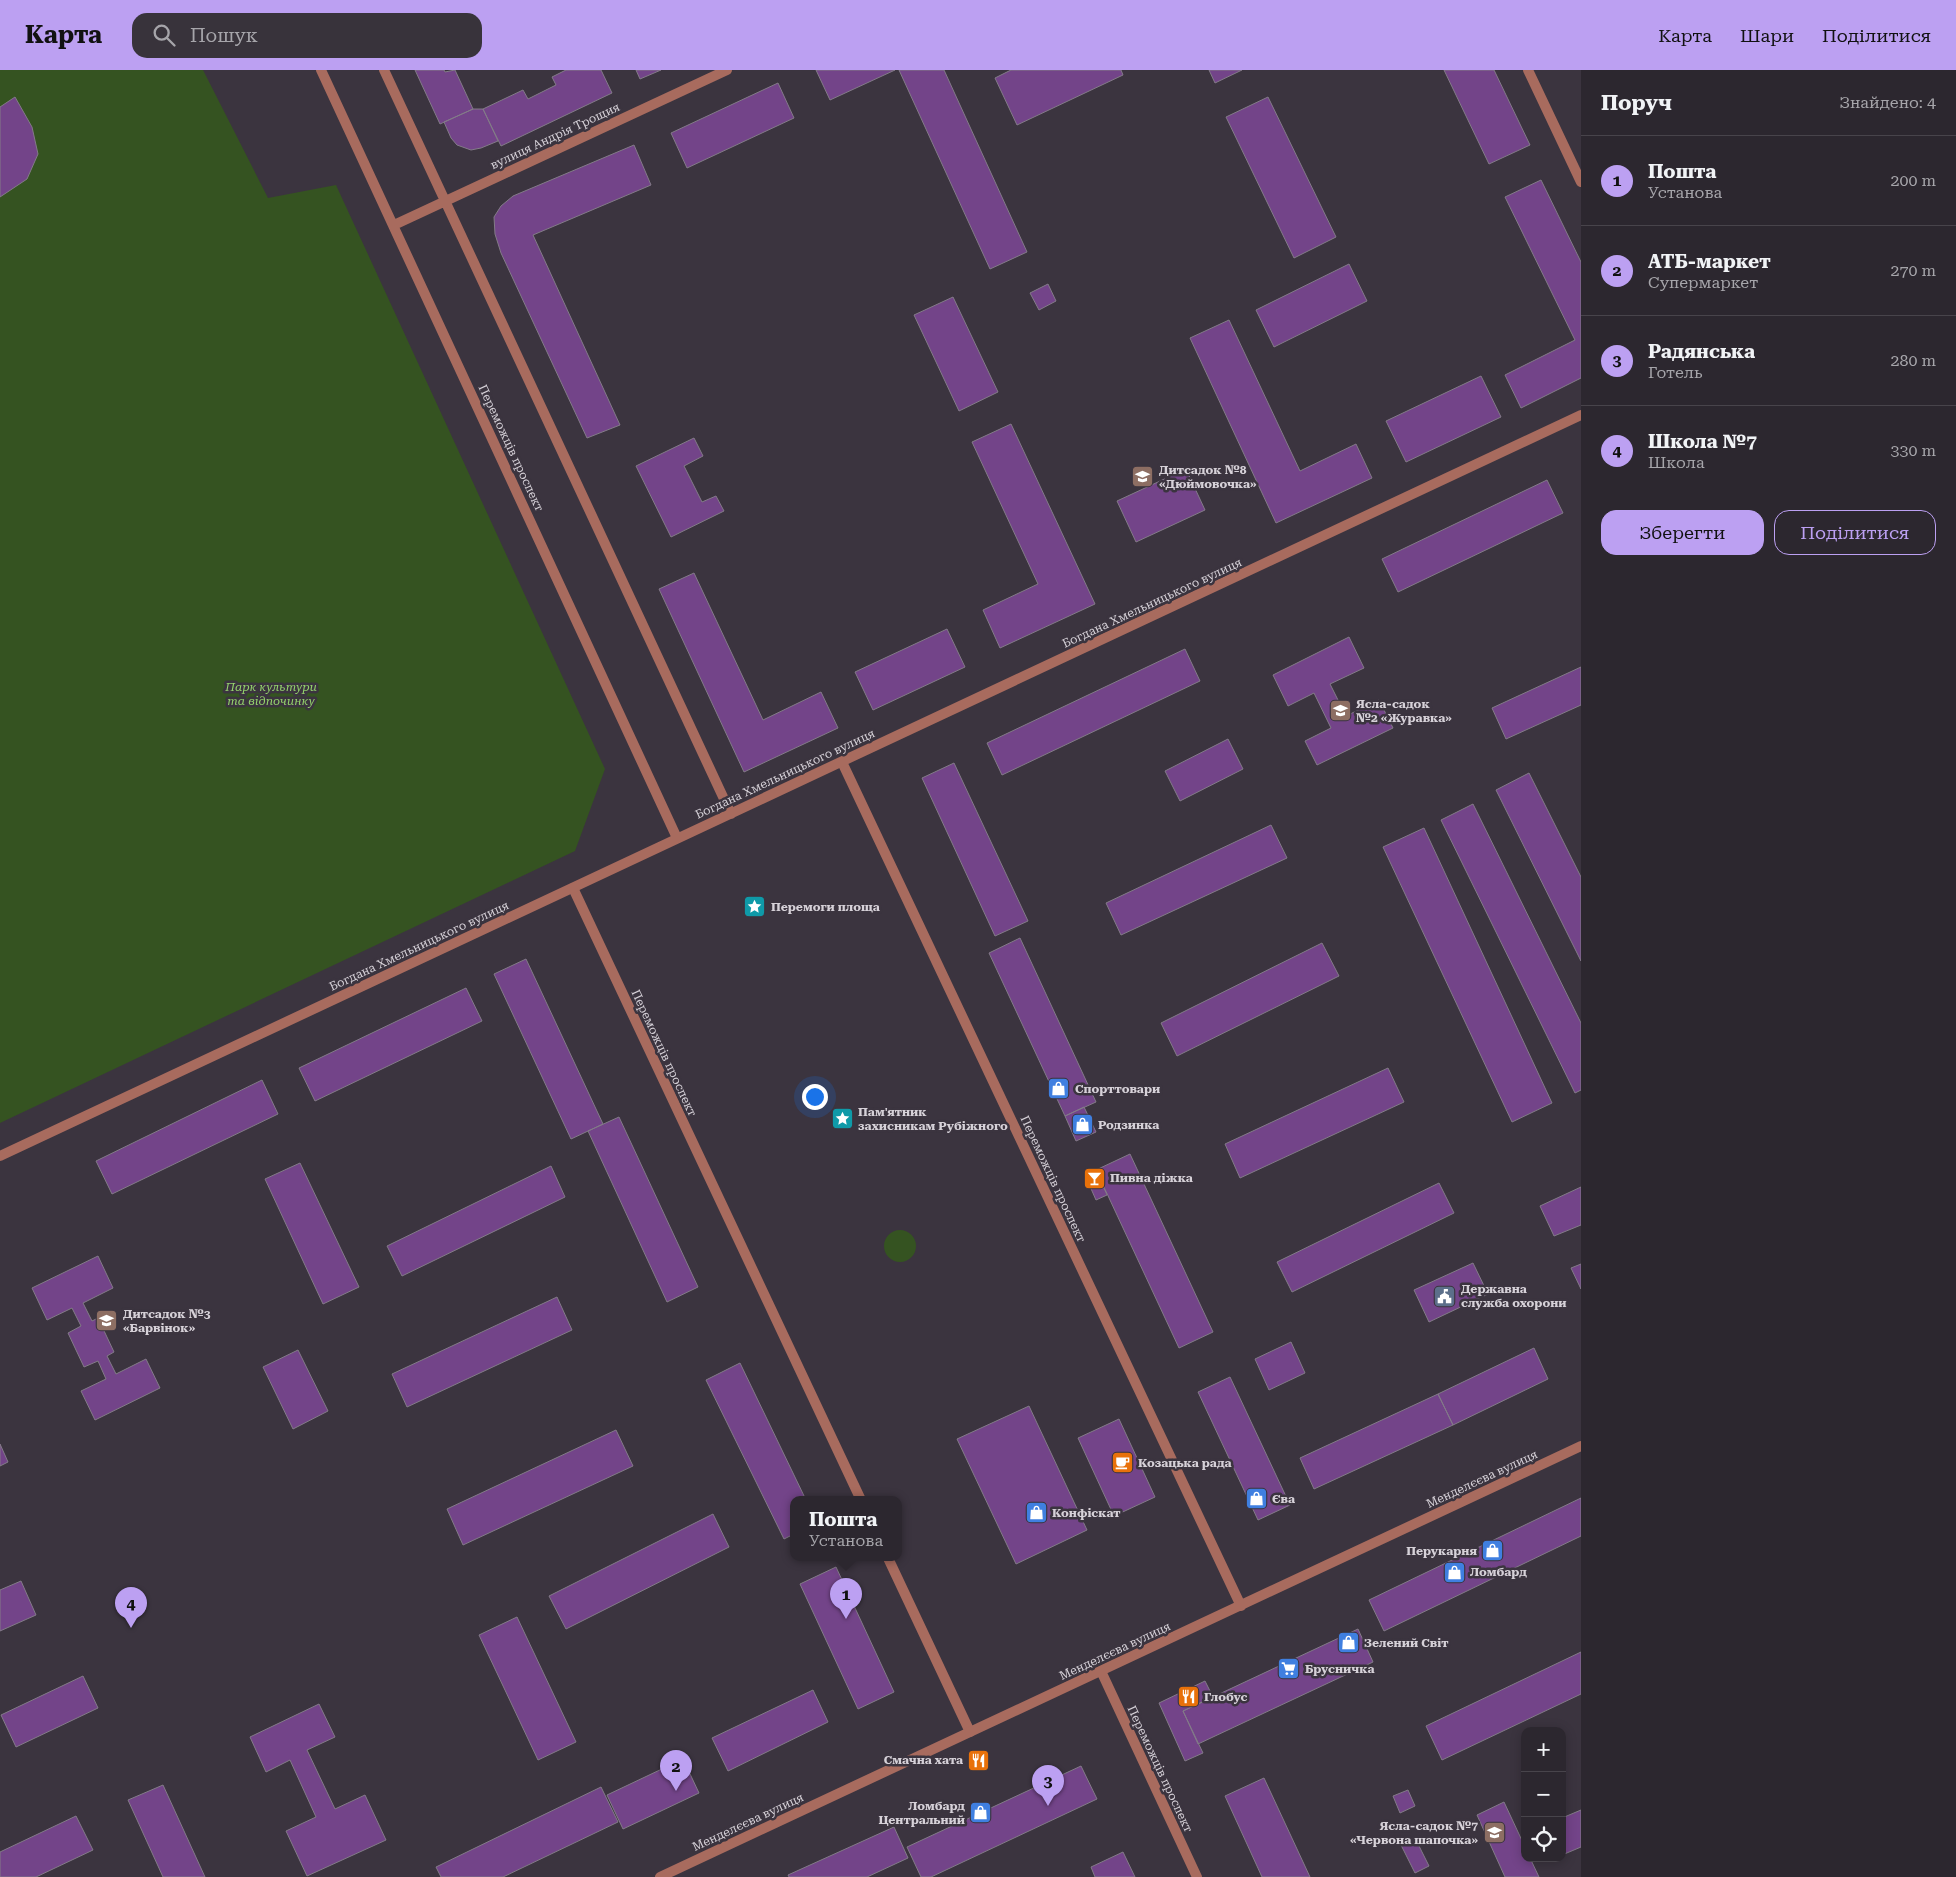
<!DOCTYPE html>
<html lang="uk">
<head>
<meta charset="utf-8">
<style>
  body { margin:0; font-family:"Roboto Serif",serif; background:#38333b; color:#f1f3f6 }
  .controls { position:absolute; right:15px; bottom:15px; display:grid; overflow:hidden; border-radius:10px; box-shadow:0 2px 12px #0003 }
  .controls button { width:45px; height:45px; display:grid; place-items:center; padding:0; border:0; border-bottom:1px solid #48444b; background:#2c272f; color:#f1f3f6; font:25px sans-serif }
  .you { position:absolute; left:814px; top:1026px; width:18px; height:18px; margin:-12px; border:4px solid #fff; border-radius:50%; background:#1a73e8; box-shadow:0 0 0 8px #1a73e833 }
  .badge { display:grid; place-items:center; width:32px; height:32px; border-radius:50%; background:#bca0f2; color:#111; font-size:16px; font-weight:700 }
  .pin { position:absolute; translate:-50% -41px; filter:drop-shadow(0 1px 2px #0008) }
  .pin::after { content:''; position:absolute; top:26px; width:18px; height:15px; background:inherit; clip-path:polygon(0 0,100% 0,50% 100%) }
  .popup { position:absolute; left:790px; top:1426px; width:112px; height:65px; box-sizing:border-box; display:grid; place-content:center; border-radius:10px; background:#2c272f; filter:drop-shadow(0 1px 4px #0005); font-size:16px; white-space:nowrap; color:#a6a5aa }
  .popup b { font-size:19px; color:#f1f3f6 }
  .popup::after { content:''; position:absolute; left:50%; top:100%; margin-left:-10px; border:10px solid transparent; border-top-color:#2c272f }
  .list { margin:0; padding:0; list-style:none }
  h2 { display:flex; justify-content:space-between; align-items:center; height:65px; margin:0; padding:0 20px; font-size:21px }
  h2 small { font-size:16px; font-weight:400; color:#a6a5aa }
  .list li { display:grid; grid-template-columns:32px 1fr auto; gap:15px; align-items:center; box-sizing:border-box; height:90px; padding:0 20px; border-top:1px solid #48444b }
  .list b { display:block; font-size:19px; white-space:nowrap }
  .list p { margin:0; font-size:16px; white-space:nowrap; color:#a6a5aa }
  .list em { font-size:16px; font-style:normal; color:#a6a5aa }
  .actions { display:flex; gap:10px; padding:15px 20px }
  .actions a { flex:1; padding:11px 0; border:1px solid #bca0f2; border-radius:15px; text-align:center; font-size:18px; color:#bca0f2 }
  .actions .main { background:#bca0f2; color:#111 }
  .icon { flex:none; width:28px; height:28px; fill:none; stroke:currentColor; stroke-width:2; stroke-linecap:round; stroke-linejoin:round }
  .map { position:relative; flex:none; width:1581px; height:1807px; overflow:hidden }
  header { display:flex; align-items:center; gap:30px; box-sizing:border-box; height:70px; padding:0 25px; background:#bca0f2; color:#111 }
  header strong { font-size:24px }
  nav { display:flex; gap:28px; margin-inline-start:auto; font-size:18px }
  .search { width:350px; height:45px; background:#38333b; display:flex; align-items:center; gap:12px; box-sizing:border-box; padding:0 18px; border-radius:15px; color:#a6a5aa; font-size:19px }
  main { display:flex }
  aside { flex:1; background:#2c272f }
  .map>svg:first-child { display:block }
  .green { fill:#355321 }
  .building { fill:#734489; stroke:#837b88 }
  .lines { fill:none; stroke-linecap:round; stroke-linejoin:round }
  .minor { stroke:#a86b5e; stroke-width:10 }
  .tertiary { stroke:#a86b5e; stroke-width:10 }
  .labels { text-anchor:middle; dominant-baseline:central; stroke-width:5; stroke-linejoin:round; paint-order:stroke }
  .street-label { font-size:12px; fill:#d6d1d8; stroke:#3b343f }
  .poi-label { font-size:12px; font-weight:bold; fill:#d6d1d8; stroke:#3b343f; text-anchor:start }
  .park-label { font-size:12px; font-style:italic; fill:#94d36c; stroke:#3b343f }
</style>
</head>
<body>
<header>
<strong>Карта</strong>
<div class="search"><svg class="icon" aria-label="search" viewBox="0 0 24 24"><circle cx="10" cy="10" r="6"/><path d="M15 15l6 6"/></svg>Пошук</div>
<nav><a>Карта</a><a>Шари</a><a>Поділитися</a></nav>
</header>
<main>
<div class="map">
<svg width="1581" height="1807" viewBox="0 0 1581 1807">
  <rect width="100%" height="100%" fill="#3b343f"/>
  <!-- green -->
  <path class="green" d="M 0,0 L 203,0 L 268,128 L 336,115 L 605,699 L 575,781 L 0,1053 Z
    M884 1176a16 16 0 1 1 32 0a16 16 0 1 1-32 0Z"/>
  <!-- building -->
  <path class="building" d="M 415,0 L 444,0 L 445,2 L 455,0 L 473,39 L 440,54 Z
    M 566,0 L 601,0 L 612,23 L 501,76 L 483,39 L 523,20 L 528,29 L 556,15 L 552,7 Z
    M 636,0 L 661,0 L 640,9 Z
    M 816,0 L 895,0 L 830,30 Z
    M 899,0 L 944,0 L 1027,182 L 990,199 Z
    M 1011,0 L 1121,0 L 1123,5 L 1017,55 L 995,8 Z
    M 1209,0 L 1242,0 L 1215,13 Z
    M 1444,0 L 1494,0 L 1530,75 L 1489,94 Z
    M 778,13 L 794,48 L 687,98 L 671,63 Z
    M 15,27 L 32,57 L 38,84 L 27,109 L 0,127 L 0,37 Z
    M 1268,27 L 1336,167 L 1294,188 L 1226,47 Z
    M 473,39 L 483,39 L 498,71 L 481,78 L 471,80 L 457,75 L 451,68 L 444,52 Z
    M 634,75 L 651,115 L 533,165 L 620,355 L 587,368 L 501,183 L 495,164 L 494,147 L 501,136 L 513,126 Z
    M 1541,110 L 1581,192 L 1581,308 L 1521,338 L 1505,305 L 1575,270 L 1505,127 Z
    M 1349,194 L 1367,231 L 1274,277 L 1256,240 Z
    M 1048,214 L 1056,231 L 1039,240 L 1030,223 Z
    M 953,227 L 998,322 L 959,341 L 914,245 Z
    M 1229,250 L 1300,401 L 1356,374 L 1372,408 L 1276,453 L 1190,268 Z
    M 1481,306 L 1501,347 L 1406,392 L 1386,351 Z
    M 1011,354 L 1095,534 L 1000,578 L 983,540 L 1038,514 L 972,372 Z
    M 694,368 L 703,386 L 684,396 L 702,432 L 716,426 L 724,441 L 671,467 L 636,396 Z
    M 1186,399 L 1205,440 L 1136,472 L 1117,431 Z
    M 1547,410 L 1563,443 L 1398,522 L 1382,489 Z
    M 694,503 L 763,650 L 821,622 L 838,658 L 744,702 L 659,519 Z
    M 947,559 L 965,597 L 873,640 L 855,602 Z
    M 1349,567 L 1364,598 L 1330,614 L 1346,646 L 1379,630 L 1393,658 L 1317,695 L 1305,671 L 1331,658 L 1314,623 L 1288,636 L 1273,605 Z
    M 1185,579 L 1200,611 L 1002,705 L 987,673 Z
    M 1581,597 L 1581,635 L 1506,669 L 1492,638 Z
    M 1228,669 L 1243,699 L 1180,731 L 1165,701 Z
    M 954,693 L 1028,851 L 995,866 L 922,708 Z
    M 1529,703 L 1581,807 L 1581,891 L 1496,720 Z
    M 1473,734 L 1581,953 L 1581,1020 L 1575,1023 L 1441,750 Z
    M 1271,755 L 1287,788 L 1121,865 L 1106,833 Z
    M 1424,758 L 1552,1033 L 1512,1052 L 1383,777 Z
    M 1020,868 L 1096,1032 L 1065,1046 L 989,883 Z
    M 1322,873 L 1339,906 L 1177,986 L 1161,953 Z
    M 526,889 L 603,1054 L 571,1069 L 494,904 Z
    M 466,918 L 482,951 L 315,1031 L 299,998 Z
    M 1388,998 L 1404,1032 L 1240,1108 L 1225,1074 Z
    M 262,1010 L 278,1044 L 112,1124 L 96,1091 Z
    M 1084,1037 L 1096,1062 L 1076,1071 L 1065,1046 Z
    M 619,1047 L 698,1217 L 667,1232 L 588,1061 Z
    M 1130,1084 L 1213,1262 L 1179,1278 L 1096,1100 Z
    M 300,1093 L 359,1217 L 323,1234 L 265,1109 Z
    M 551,1096 L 565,1127 L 402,1206 L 387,1176 Z
    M 1096,1100 L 1107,1125 L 1096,1130 L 1085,1105 Z
    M 1439,1113 L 1454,1143 L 1292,1222 L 1277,1192 Z
    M 1581,1117 L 1581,1155 L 1554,1166 L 1540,1136 Z
    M 98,1186 L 113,1218 L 83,1233 L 92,1251 L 98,1248 L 114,1282 L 107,1286 L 116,1304 L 146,1289 L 160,1318 L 95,1350 L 81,1321 L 106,1309 L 98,1291 L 84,1297 L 68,1263 L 81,1256 L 72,1238 L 47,1250 L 32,1218 Z
    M 1473,1193 L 1488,1224 L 1429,1252 L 1414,1220 Z
    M 1581,1194 L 1581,1219 L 1571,1198 Z
    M 557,1227 L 572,1260 L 407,1337 L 392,1304 Z
    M 1291,1272 L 1305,1303 L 1269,1320 L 1255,1289 Z
    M 1534,1278 L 1548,1309 L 1453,1355 L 1438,1324 Z
    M 298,1280 L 328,1341 L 293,1359 L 263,1297 Z
    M 740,1293 L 806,1430 L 794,1430 L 794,1464 L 784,1469 L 706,1310 Z
    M 1230,1307 L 1290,1435 L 1258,1450 L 1198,1322 Z
    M 1438,1324 L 1453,1355 L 1314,1419 L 1300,1388 Z
    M 1029,1336 L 1087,1460 L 1016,1494 L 957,1369 Z
    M 1119,1349 L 1155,1427 L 1114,1446 L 1078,1368 Z
    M 616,1360 L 633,1396 L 463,1475 L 447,1439 Z
    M 0,1374 L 8,1392 L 0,1396 Z
    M 1581,1428 L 1581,1466 L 1384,1561 L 1369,1530 Z
    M 713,1444 L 729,1477 L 566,1559 L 549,1526 Z
    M 836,1497 L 894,1622 L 858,1639 L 800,1514 Z
    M 21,1511 L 36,1545 L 0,1561 L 0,1520 Z
    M 517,1547 L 576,1672 L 538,1690 L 479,1565 Z
    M 1358,1559 L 1373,1592 L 1198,1674 L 1183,1641 Z
    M 1581,1582 L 1581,1624 L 1442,1690 L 1426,1656 Z
    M 83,1606 L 98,1638 L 16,1677 L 1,1645 Z
    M 1205,1611 L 1213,1627 L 1183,1641 L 1203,1683 L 1185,1691 L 1159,1633 Z
    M 813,1620 L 828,1652 L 728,1701 L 712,1668 Z
    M 319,1634 L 335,1667 L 307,1680 L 335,1739 L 365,1725 L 386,1770 L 307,1806 L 286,1761 L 316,1747 L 290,1690 L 266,1702 L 250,1667 Z
    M 683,1689 L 699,1723 L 623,1759 L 607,1725 Z
    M 1081,1696 L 1097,1729 L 931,1807 L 921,1807 L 907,1777 Z
    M 1264,1708 L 1310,1807 L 1262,1807 L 1225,1726 Z
    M 163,1715 L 205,1807 L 163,1807 L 128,1730 Z
    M 601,1717 L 618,1752 L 503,1807 L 441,1807 L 436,1797 Z
    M 1408,1720 L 1415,1736 L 1400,1743 L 1393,1726 Z
    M 1504,1732 L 1525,1777 L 1525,1788 L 1530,1788 L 1539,1807 L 1505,1807 L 1477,1745 Z
    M 1581,1740 L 1581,1777 L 1562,1785 L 1562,1748 Z
    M 76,1746 L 93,1780 L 36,1807 L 0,1807 L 0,1782 Z
    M 894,1757 L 908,1788 L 867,1807 L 789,1807 L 788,1805 Z
    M 1415,1768 L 1429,1796 L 1415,1803 L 1401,1775 Z
    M 1123,1782 L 1135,1807 L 1095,1807 L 1091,1797 Z"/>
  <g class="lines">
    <!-- minor -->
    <path class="minor" d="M 842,692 L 1241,1536
      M 573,818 L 861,1430
      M 888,1488 L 970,1662"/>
    <!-- tertiary -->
    <path class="tertiary" d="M 321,0 L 677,768
      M 384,0 L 731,744
      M 1528,0 L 1581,112
      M 394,155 L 727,0
      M 0,1086 L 1581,345
      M 1101,1601 L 1197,1807
      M 660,1807 L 1581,1376"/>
  </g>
  <!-- icons -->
  <defs>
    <symbol id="school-square" viewBox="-11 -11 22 22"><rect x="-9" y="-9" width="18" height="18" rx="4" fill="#8d6e63" stroke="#3b343f"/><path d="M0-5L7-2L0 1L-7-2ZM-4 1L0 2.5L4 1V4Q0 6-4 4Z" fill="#fff"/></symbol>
    <symbol id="sight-square" viewBox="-11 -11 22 22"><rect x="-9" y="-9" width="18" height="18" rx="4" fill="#0f9aa8" stroke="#3b343f"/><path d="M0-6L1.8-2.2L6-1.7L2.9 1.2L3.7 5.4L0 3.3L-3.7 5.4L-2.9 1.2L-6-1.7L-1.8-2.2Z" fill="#fff"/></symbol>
    <symbol id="shop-square" viewBox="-11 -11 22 22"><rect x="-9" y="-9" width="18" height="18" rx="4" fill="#3f7fe0" stroke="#3b343f"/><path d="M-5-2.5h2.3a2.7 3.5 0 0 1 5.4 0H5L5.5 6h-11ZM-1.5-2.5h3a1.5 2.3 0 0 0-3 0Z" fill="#fff"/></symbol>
    <symbol id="bar-square" viewBox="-11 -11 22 22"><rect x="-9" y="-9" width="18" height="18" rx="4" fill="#e8710a" stroke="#3b343f"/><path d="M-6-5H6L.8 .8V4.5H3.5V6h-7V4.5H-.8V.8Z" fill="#fff"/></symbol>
    <symbol id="civic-square" viewBox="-11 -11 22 22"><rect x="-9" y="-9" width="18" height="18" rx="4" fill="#5c6f8a" stroke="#3b343f"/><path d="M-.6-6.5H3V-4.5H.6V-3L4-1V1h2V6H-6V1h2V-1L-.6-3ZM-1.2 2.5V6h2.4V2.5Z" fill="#fff"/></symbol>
    <symbol id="cafe-square" viewBox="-11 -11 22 22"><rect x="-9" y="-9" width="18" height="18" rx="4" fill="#e8710a" stroke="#3b343f"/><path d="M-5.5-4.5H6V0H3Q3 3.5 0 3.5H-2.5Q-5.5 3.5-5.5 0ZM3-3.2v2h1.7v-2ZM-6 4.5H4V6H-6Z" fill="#fff"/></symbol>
    <symbol id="supermarket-square" viewBox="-11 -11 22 22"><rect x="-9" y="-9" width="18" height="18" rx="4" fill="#3f7fe0" stroke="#3b343f"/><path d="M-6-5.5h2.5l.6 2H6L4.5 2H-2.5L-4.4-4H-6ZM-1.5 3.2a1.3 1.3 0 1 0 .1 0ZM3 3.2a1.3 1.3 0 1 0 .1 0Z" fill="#fff"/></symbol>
    <symbol id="restaurant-square" viewBox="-11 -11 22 22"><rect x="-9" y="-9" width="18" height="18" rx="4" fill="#e8710a" stroke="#3b343f"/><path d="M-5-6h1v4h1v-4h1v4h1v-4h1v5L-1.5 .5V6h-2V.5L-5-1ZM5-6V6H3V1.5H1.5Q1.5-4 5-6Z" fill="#fff"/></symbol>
  </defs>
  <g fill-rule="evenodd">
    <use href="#school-square" x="1130" y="394" width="25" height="25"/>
    <use href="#school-square" x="1328" y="628" width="25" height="25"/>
    <use href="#sight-square" x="742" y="824" width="25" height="25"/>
    <use href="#shop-square" x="1046" y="1006" width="25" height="25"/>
    <use href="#sight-square" x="830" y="1036" width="25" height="25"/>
    <use href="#shop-square" x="1070" y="1042" width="25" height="25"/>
    <use href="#bar-square" x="1082" y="1096" width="25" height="25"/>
    <use href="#civic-square" x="1432" y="1214" width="25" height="25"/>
    <use href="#school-square" x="94" y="1238" width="25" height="25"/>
    <use href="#cafe-square" x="1110" y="1380" width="25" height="25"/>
    <use href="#shop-square" x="1244" y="1416" width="25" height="25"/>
    <use href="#shop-square" x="1024" y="1430" width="25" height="25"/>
    <use href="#shop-square" x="1480" y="1468" width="25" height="25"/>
    <use href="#shop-square" x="1442" y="1490" width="25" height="25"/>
    <use href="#shop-square" x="1336" y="1560" width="25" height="25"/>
    <use href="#supermarket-square" x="1276" y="1586" width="25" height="25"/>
    <use href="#restaurant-square" x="1176" y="1614" width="25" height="25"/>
    <use href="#restaurant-square" x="966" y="1678" width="25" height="25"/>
    <use href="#shop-square" x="968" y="1730" width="25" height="25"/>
    <use href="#school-square" x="1482" y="1750" width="25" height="25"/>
  </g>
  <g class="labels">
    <!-- street labels -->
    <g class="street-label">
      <text transform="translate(555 66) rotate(-25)">вулиця Андрія Трощия</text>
      <text transform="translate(511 378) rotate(65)">Переможців проспект</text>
      <text transform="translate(1152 533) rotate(-25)">Богдана Хмельницького вулиця</text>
      <text transform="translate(785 704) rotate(-25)">Богдана Хмельницького вулиця</text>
      <text transform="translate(419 876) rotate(-25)">Богдана Хмельницького вулиця</text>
      <text transform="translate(664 983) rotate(65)">Переможців проспект</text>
      <text transform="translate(1053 1109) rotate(65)">Переможців проспект</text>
      <text transform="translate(1482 1409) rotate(-25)">Менделєєва вулиця</text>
      <text transform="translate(1115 1581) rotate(-25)">Менделєєва вулиця</text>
      <text transform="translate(1160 1699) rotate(65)">Переможців проспект</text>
      <text transform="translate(748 1752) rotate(-25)">Менделєєва вулиця</text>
    </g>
    <!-- poi labels -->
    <g class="poi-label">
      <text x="1159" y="400">Дитсадок №8<tspan x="1159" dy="14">«Дюймовочка»</tspan></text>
      <text x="1356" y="634">Ясла-садок<tspan x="1356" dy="14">№2 «Журавка»</tspan></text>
      <text x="771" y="837">Перемоги площа</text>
      <text x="1075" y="1019">Спорттовари</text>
      <text x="858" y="1042">Пам'ятник<tspan x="858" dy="14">захисникам Рубіжного</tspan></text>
      <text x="1098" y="1055">Родзинка</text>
      <text x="1110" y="1108">Пивна діжка</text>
      <text x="1461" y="1219">Державна<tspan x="1461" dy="14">служба охорони</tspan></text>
      <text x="123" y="1244">Дитсадок №3<tspan x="123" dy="14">«Барвінок»</tspan></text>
      <text x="1138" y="1393">Козацька рада</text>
      <text x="1272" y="1429">Єва</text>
      <text x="1052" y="1443">Конфіскат</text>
      <text x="1477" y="1481" text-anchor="end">Перукарня</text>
      <text x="1470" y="1502">Ломбард</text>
      <text x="1364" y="1573">Зелений Світ</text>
      <text x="1305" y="1599">Брусничка</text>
      <text x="1204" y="1627">Глобус</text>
      <text x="963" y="1690" text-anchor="end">Смачна хата</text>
      <text x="965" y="1736" text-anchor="end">Ломбард<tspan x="965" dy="14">Центральний</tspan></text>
      <text x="1478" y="1756" text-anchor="end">Ясла-садок №7<tspan x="1478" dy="14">«Червона шапочка»</tspan></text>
    </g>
    <!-- park labels -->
    <g class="park-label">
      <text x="271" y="617">Парк культури<tspan x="271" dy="14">та відпочинку</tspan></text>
    </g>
  </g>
</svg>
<div class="controls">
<button>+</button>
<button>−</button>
<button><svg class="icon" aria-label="locate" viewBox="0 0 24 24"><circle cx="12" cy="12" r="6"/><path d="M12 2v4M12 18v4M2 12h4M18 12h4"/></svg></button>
</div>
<div class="you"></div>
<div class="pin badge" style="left:846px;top:1549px">1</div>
<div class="popup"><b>Пошта</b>Установа</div>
<div class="pin badge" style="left:676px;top:1721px">2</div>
<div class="pin badge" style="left:1048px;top:1736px">3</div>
<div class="pin badge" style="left:131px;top:1558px">4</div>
</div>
<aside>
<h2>Поруч<small>Знайдено: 4</small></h2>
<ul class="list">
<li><span class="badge">1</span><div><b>Пошта</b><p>Установа</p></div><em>200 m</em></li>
<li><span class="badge">2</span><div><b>АТБ-маркет</b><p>Супермаркет</p></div><em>270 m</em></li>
<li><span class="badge">3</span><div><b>Радянська</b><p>Готель</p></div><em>280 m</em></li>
<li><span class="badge">4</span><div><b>Школа №7</b><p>Школа</p></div><em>330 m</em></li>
</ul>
<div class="actions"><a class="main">Зберегти</a><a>Поділитися</a></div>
</aside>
</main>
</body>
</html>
